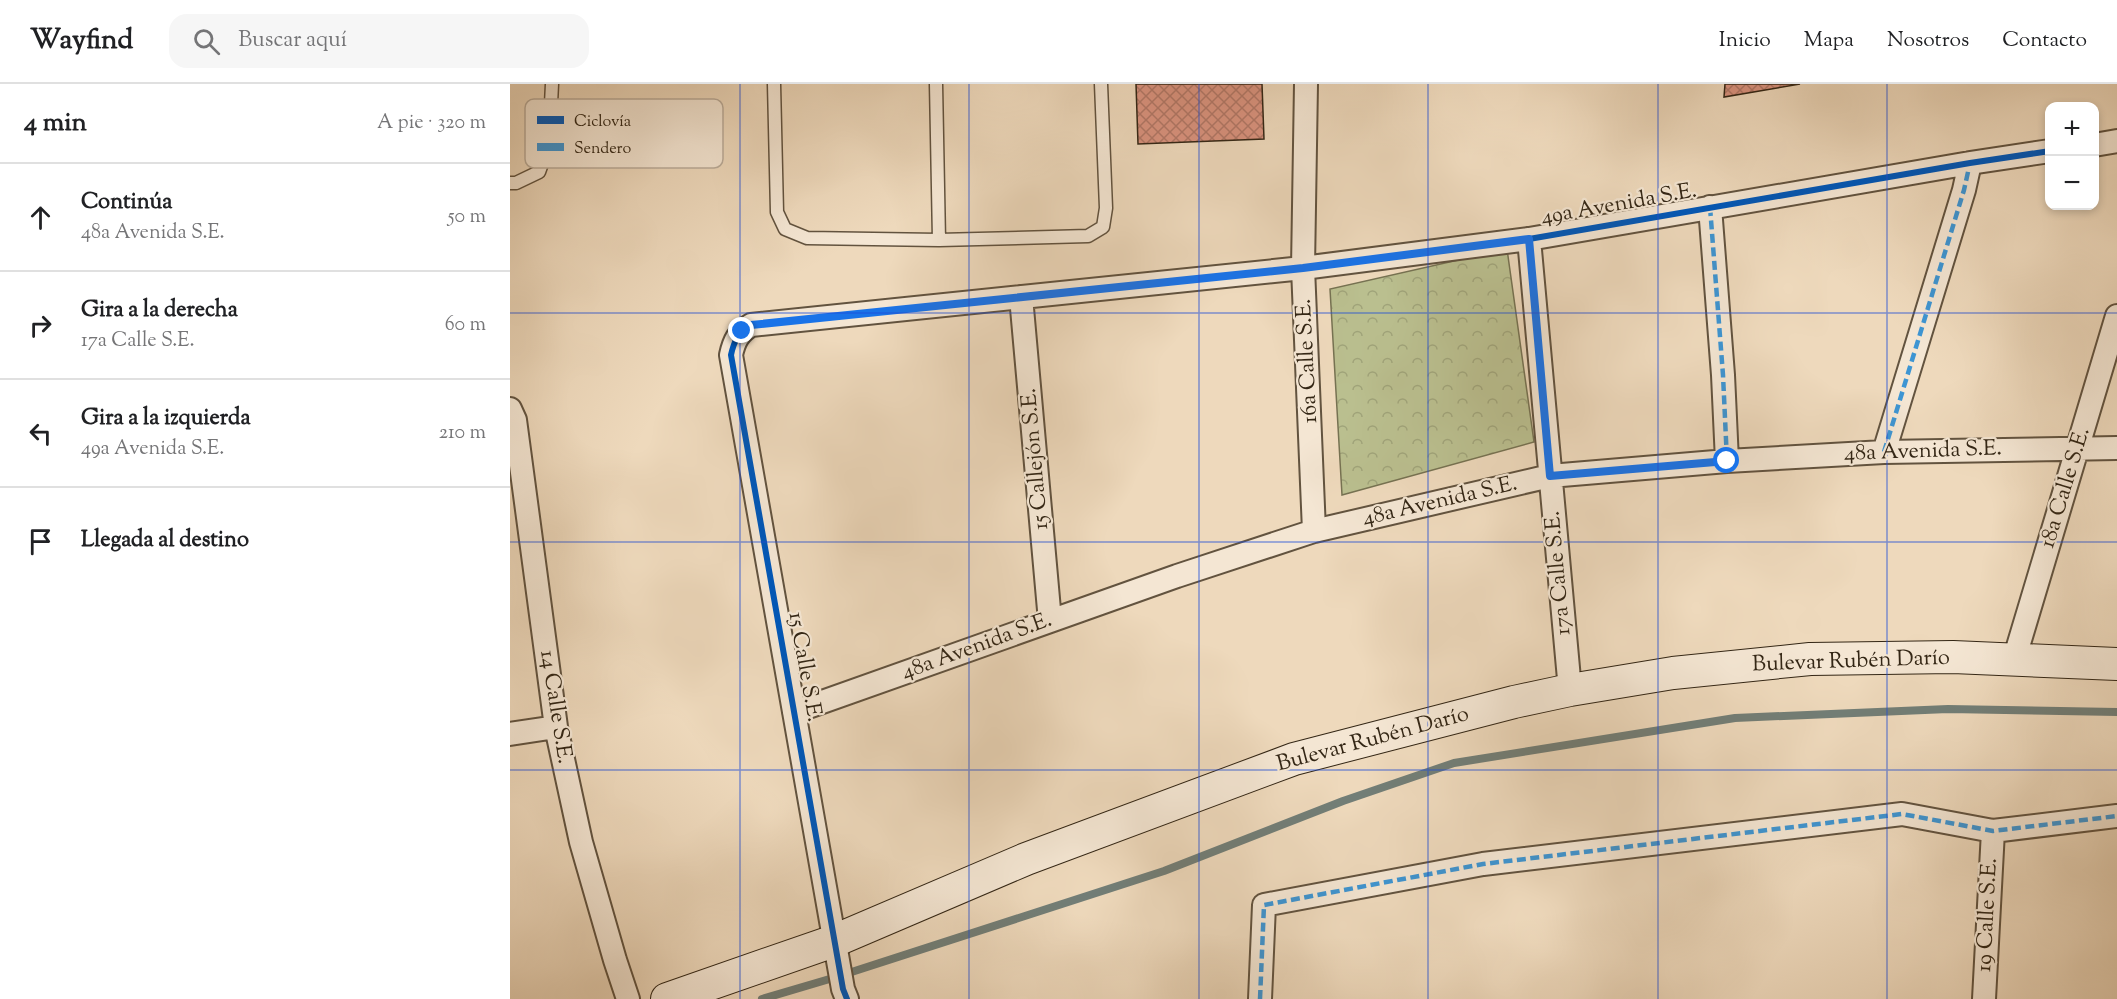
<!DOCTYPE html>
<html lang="es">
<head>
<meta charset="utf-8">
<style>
  body { margin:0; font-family:"Sorts Mill Goudy",serif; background:#f6f6f6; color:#202124 }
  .controls { position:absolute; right:18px; top:18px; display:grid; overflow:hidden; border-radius:12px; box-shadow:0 3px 9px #0003 }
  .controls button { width:54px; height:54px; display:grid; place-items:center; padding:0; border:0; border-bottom:2px solid #e0e0e0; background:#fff; color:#202124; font:30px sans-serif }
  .stop { position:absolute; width:18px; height:18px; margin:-14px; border:4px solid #1a73e8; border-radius:50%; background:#fff }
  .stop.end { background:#1a73e8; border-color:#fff; box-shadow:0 2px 6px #0008 }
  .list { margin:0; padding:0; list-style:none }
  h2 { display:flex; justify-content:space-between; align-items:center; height:78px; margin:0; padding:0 24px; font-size:26px }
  h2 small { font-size:20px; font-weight:400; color:#757577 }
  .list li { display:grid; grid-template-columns:39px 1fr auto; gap:18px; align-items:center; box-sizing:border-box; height:108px; padding:0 24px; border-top:2px solid #e0e0e0 }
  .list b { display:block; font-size:22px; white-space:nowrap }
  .list p { margin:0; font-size:20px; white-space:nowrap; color:#757577 }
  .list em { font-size:20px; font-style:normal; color:#757577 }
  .icon { flex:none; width:33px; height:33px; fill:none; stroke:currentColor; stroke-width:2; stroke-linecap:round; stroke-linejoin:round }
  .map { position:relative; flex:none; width:1607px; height:915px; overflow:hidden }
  header { display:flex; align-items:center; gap:36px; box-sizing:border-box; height:84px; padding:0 30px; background:#fff; border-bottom:2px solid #e0e0e0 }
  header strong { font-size:28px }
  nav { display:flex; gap:33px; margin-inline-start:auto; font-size:21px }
  .search { width:420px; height:54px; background:#f6f6f6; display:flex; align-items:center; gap:15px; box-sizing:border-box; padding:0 21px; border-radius:18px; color:#757577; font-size:22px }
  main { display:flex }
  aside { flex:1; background:#fff }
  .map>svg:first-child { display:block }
  .park { fill:url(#park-crowns); stroke:#767252; stroke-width:1.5 }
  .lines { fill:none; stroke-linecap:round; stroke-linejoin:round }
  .stream { stroke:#727e77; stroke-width:8 }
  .building { fill:url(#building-cross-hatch); stroke:#332615; stroke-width:1.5 }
  .lane-casing { stroke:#62533f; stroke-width:15 }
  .street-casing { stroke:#62533f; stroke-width:26 }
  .secondary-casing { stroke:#332615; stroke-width:34 }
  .lane { stroke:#f4e6d3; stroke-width:12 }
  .street { stroke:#f4e6d3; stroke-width:22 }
  .secondary { stroke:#f4e6d3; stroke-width:32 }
  .quiet { stroke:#3d95d3; stroke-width:4.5; stroke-dasharray:9 4.5; stroke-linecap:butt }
  .cycleway-casing { stroke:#f4e6d3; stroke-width:10 }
  .cycleway { stroke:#0057b8; stroke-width:6 }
  .route { stroke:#1a73e8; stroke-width:8 }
  .grid { fill:none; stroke:#1d4ed8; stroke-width:1.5; stroke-opacity:0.55 }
  .labels { text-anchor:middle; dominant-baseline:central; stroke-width:4.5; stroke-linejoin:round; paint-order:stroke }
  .street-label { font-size:22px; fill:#332615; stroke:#f4e6d3 }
  .key { fill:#f4e6d3; stroke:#baac9a; stroke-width:1.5 }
  .key-label { font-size:16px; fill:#332615 }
</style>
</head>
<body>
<header>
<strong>Wayfind</strong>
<div class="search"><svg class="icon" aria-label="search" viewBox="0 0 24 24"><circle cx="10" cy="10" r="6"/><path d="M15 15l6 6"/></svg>Buscar aquí</div>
<nav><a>Inicio</a><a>Mapa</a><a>Nosotros</a><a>Contacto</a></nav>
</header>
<main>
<aside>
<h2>4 min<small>A pie · 320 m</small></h2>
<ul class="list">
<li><svg class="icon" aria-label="ahead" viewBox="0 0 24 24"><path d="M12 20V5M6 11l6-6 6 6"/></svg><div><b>Continúa</b><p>48a Avenida S.E.</p></div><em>50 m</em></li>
<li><svg class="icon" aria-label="right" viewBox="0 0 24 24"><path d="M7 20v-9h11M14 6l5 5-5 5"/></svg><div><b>Gira a la derecha</b><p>17a Calle S.E.</p></div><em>60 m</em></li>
<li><svg class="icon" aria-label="left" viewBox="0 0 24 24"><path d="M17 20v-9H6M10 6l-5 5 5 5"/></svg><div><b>Gira a la izquierda</b><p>49a Avenida S.E.</p></div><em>210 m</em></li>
<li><svg class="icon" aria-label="arrive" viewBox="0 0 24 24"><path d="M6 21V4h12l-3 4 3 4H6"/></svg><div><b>Llegada al destino</b></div></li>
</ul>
</aside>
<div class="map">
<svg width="1607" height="915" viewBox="0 0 1607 915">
  <defs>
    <pattern id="park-crowns" width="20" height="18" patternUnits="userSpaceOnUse" patternTransform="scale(1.5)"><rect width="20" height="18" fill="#babf8f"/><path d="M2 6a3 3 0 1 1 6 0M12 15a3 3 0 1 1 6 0" fill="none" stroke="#a0a47a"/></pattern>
    <pattern id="building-cross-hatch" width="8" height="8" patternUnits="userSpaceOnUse" patternTransform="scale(1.5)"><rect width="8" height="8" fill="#d9927e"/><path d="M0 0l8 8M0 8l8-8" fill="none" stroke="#b17766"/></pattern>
  </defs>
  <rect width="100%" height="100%" fill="#eed9bc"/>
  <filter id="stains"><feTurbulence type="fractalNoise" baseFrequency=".00333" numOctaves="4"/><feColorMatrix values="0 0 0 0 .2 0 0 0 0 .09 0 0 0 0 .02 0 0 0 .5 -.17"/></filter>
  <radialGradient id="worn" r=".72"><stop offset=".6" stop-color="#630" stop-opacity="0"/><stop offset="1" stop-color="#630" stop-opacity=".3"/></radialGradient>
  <!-- park -->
  <path class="park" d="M 997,165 L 1024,358 L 832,411 L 820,205 Z"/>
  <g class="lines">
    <!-- stream -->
    <path class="stream" d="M 252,915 L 323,894 L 654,787 L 833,717 L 944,679 L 1225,634 L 1438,625 L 1607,628"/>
  </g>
  <!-- building -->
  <path class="building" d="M 626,0 L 752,0 L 754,55 L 628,60 Z
    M 1215,0 L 1290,0 L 1214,13 Z"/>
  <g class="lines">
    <defs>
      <path id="lane" d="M 264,0 L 267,128 L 275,145 L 297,154 L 429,156 L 578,152 L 593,143 L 596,124 L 591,0
        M 426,0 L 429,156
        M 0,99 L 6,99 L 29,88 L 39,60 L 42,0"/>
      <path id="street" d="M 796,0 L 793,184 L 804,447
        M 1584,61 L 1607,57
        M 1200,123 L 1213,291 L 1217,377
        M 1019,155 L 1060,606
        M 511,213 L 540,537
        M 0,325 L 5,336 L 46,643 L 71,758 L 105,876 L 118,915
        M 1374,368 L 1454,106 L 1460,79
        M 1504,576 L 1607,232
        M 284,628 L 667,492 L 804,447 L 1040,392 L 1217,377 L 1374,368 L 1607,364
        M 0,650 L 46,643
        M 337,915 L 333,905 L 221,271 C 224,257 228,249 241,241 L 793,184 L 1019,155 L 1460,79 L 1540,67
        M 750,915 L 754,821 L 973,780 L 1392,730 L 1483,747 L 1607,732
        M 1474,915 L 1483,747"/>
      <path id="secondary" d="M 157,915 L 324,857 L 516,775 L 784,675 L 1004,618 L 1060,606 L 1163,589 L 1300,575 L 1443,573 L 1607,580"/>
    </defs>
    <!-- lane casing -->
    <use href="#lane" class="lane-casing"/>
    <!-- street casing -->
    <use href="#street" class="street-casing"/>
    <!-- secondary casing -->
    <use href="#secondary" class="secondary-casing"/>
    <!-- lane -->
    <use href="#lane" class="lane"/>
    <!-- street -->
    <use href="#street" class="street"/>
    <!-- secondary -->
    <use href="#secondary" class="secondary"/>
    <!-- quiet -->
    <path class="quiet" d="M 1200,123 L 1213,291 L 1217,377
      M 1374,368 L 1454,106 L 1460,79
      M 750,915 L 754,821 L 973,780 L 1392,730 L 1483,747 L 1607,732"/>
    <defs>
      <path id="cycleway" d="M 337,915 L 333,905 L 221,271 C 224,257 228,249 241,241 L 793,184 L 1019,155 L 1460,79 L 1540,67"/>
    </defs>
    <!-- cycleway casing -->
    <use href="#cycleway" class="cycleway-casing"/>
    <!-- cycleway -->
    <use href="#cycleway" class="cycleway"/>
  </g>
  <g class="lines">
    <!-- route -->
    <path class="route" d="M 232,247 L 241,241 L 793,184 L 1019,155 L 1040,392 L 1217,377"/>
  </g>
  <!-- grid -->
  <path class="grid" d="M 230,0 L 230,915M 459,0 L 459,915M 689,0 L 689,915M 918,0 L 918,915M 1148,0 L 1148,915M 1377,0 L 1377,915M 0,229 L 1607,229M 0,458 L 1607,458M 0,686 L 1607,686"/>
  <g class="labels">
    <!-- street labels -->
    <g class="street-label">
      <text transform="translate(1109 121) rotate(-10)">49a Avenida S.E.</text>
      <text transform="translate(798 277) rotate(-93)">16a Calle S.E.</text>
      <text transform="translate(1413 368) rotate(-2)">48a Avenida S.E.</text>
      <text transform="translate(526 375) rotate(-95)">15 Callejón S.E.</text>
      <text transform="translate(1556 404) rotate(-73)">18a Calle S.E.</text>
      <text transform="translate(930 418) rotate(-13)">48a Avenida S.E.</text>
      <text transform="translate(1049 489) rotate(-95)">17a Calle S.E.</text>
      <text transform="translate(467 563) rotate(-20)">48a Avenida S.E.</text>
      <text transform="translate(1341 578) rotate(-2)">Bulevar Rubén Darío</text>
      <text transform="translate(294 583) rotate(80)">15 Calle S.E.</text>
      <text transform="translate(45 623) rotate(81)">14 Calle S.E.</text>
      <text transform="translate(863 656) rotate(-15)">Bulevar Rubén Darío</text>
      <text transform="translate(1478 831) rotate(-87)">19 Calle S.E.</text>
    </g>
  </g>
  <!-- legend -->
  <rect x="15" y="15" width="198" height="69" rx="9" class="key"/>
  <rect x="27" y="32" width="27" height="8" fill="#0057b8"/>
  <rect x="27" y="59" width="27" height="8" fill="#3d95d3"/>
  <g class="key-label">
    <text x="64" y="42">Ciclovía</text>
    <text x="64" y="69">Sendero</text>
  </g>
  <rect width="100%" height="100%" filter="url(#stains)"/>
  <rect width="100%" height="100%" fill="url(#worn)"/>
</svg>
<div class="controls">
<button>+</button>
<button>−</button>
</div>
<div class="stop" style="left:1217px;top:377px"></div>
<div class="stop end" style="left:232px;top:247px"></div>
</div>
</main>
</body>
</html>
